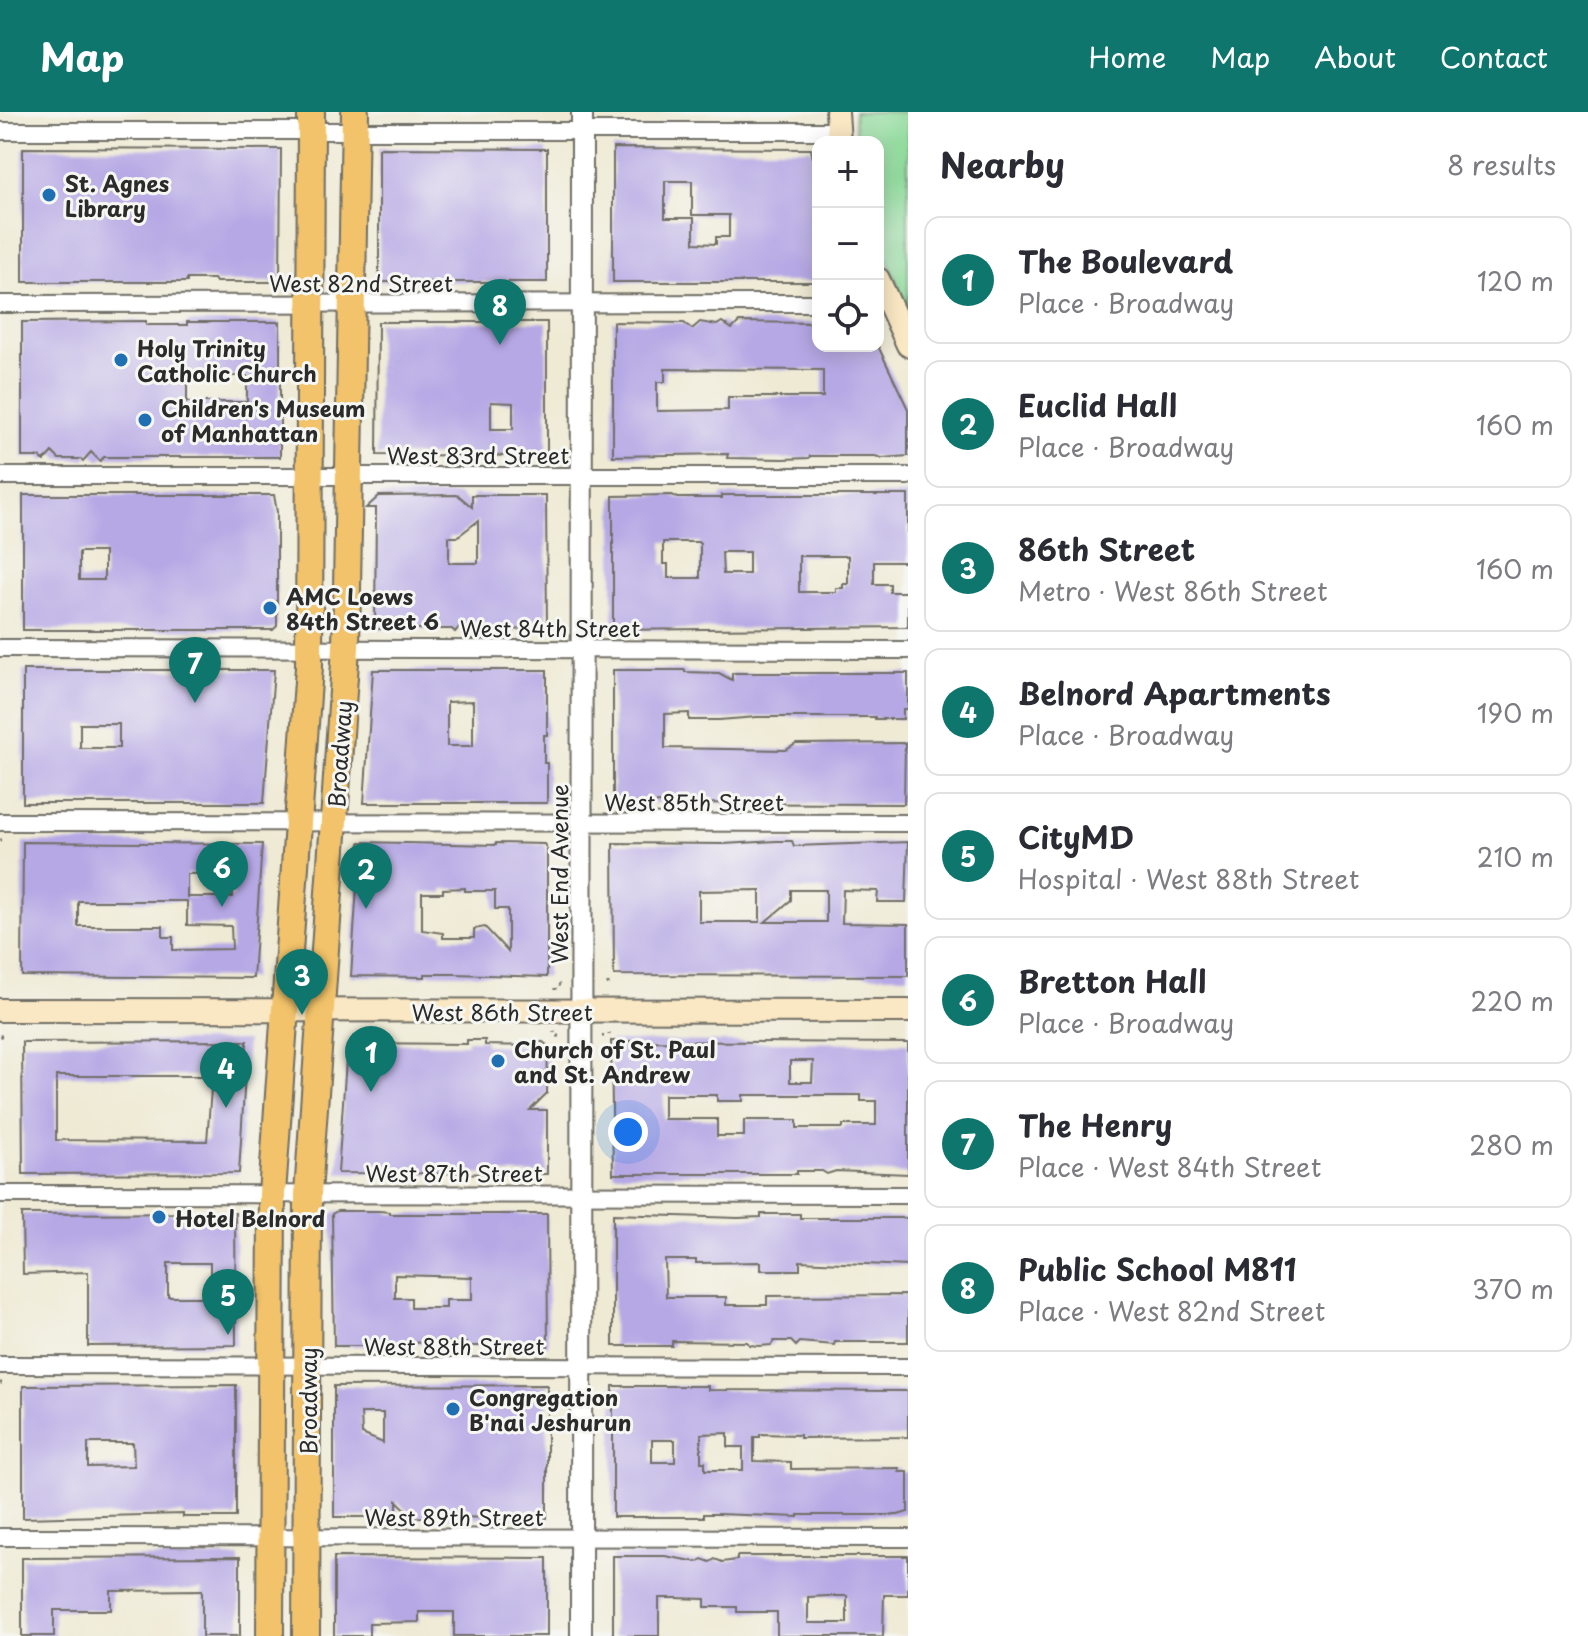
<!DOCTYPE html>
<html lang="en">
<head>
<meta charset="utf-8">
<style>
  body { margin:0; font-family:"Playpen Sans",sans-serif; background:#f2f2f3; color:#2b2b33 }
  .controls { position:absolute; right:24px; top:24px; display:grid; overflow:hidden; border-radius:16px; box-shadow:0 4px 20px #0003 }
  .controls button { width:72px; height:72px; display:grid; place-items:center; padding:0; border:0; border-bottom:2px solid #e1e1e2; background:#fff; color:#2b2b33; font:40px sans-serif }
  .you { position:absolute; left:628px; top:1020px; width:28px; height:28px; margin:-20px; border:6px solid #fff; border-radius:50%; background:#1a73e8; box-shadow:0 0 0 12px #1a73e833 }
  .badge { display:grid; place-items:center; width:52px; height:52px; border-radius:50%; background:#0f766e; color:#fff; font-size:26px; font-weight:700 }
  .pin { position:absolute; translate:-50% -66px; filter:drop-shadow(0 2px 4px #0008) }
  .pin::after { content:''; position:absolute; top:42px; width:28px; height:24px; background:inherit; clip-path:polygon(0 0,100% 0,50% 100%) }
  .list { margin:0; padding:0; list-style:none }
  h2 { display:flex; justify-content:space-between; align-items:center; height:104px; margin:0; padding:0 32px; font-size:34px }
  h2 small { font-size:26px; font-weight:400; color:#7c7c81 }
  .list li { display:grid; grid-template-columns:52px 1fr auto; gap:24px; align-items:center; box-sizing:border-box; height:128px; margin:0 16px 16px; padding:0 16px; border:2px solid #e1e1e2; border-radius:16px }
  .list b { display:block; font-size:30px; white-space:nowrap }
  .list p { margin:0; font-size:26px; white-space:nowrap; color:#7c7c81 }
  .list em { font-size:26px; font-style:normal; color:#7c7c81 }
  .icon { flex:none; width:44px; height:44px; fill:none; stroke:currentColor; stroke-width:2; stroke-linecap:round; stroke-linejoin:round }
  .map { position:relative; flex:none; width:908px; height:1524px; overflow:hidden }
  header { display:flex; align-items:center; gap:48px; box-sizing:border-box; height:112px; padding:0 40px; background:#0f766e; color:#fff }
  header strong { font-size:38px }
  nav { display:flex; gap:44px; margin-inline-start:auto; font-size:28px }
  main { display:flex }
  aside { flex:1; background:#fff }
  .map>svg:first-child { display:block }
  .green { fill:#8ad998; stroke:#5a8262; stroke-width:2 }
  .building { fill:#b6a8e5; fill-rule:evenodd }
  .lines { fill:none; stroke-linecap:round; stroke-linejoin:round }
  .minor-casing { stroke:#706e66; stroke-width:20 }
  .tertiary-casing { stroke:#706e66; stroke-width:24 }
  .secondary-casing { stroke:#706e66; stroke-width:26 }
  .primary-casing { stroke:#706e66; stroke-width:30 }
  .path { stroke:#706e66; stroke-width:3; stroke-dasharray:2 6; stroke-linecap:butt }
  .minor { stroke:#fff; stroke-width:16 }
  .tertiary { stroke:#fff; stroke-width:20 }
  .secondary { stroke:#fae7c3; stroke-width:22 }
  .primary { stroke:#f2c36a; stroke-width:26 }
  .poi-dot { fill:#1f6fb2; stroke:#f6f6f2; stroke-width:3 }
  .labels { text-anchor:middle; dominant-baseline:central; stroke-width:6; stroke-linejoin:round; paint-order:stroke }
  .poi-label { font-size:22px; font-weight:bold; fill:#2b2b2b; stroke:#f6f6f2; text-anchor:start }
  .street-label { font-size:22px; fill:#2b2b2b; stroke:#f6f6f2 }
</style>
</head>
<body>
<header>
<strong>Map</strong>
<nav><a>Home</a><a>Map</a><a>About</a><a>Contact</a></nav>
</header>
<main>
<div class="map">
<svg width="908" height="1524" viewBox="0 0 908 1524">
  <rect width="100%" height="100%" fill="#f6f6f2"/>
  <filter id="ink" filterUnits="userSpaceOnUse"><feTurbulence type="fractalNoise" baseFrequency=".0125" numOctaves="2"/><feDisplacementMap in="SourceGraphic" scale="16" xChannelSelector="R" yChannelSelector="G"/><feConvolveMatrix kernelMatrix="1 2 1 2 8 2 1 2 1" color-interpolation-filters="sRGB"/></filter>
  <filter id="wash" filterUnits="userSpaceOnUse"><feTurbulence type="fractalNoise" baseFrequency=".006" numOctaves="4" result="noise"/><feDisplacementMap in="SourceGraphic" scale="32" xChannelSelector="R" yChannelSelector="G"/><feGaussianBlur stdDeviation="1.8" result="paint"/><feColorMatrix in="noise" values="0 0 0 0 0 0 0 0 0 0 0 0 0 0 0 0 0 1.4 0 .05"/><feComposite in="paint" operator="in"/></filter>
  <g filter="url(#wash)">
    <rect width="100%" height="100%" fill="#efead4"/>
    <!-- green -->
    <path class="green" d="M 854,0 L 908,0 L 908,196 L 878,126 L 878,30 L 856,30 Z"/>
    <g id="blocks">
      <!-- building -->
      <path class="building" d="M 23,36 L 281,37 L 280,170 L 216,170 L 214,167 L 187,167 L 187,170 L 23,170 Z
        M 379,36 L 547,37 L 547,170 L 379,170 Z
        M 613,36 L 811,37 L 818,75 L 818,170 L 613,170 ZM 665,69 L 692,69 L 692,103 L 729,103 L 729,125 L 716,125 L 716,132 L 694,131 L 694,106 L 665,106 Z
        M 146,209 L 146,213 L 187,213 L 187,210 L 280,210 L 280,345 L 104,345 L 100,349 L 91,340 L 83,349 L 81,347 L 59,347 L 52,340 L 44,349 L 40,345 L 22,345 L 22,210 ZM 187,264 L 247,264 L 247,290 L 187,290 Z
        M 378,210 L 547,210 L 547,344 L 377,343 ZM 491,290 L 513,291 L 513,317 L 491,317 Z
        M 613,210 L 684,211 L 692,217 L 700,210 L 717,213 L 722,210 L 732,217 L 739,210 L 818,211 L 818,234 L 878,234 L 908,297 L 908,344 L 882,346 L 875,344 L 810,344 L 809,346 L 783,347 L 727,346 L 728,342 L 613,344 ZM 665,257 L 823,258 L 823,285 L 728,285 L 728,298 L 657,299 L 657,270 L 665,270 Z
        M 23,383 L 274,383 L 277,400 L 277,514 L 273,518 L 23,518 ZM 79,440 L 104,440 L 104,468 L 79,468 Z
        M 458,383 L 472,395 L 472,383 L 546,383 L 547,517 L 472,518 L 461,513 L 455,520 L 452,517 L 375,517 L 376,396 L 366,396 L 379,384 ZM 478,409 L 478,451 L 449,451 L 449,425 L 457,425 Z
        M 672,383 L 678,386 L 722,386 L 722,383 L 908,383 L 908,450 L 874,450 L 874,472 L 890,472 L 890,480 L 908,480 L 908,515 L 613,518 L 613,384 ZM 663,430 L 700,430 L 700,466 L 668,466 L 668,452 L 663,452 ZM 722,440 L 749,440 L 749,462 L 723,462 ZM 799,444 L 848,444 L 848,472 L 843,472 L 843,476 L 836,476 L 836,480 L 799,480 Z
        M 23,558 L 274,558 L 264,691 L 23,691 ZM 80,612 L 119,612 L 119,636 L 80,636 Z
        M 373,558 L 547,558 L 547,623 L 544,623 L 544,651 L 547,651 L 547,691 L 364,691 ZM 473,589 L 473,634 L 447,634 L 447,590 Z
        M 613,558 L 685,558 L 685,560 L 719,561 L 732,568 L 732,561 L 908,561 L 908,597 L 903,597 L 903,607 L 875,607 L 875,605 L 757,605 L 719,608 L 689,608 L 689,601 L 665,602 L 665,636 L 786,638 L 796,632 L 905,631 L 904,692 L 613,691 Z
        M 777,729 L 792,729 L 794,734 L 908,730 L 906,790 L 877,790 L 878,779 L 843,778 L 842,811 L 908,812 L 908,864 L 614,863 L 613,731 L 723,732 ZM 760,778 L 760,810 L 699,810 L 699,779 ZM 791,778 L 826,778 L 826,810 L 765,810 L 791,788 Z
        M 23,730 L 262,732 L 253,866 L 22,864 ZM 232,761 L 233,785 L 187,785 L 187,762 ZM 78,789 L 187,789 L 187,813 L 231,814 L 232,837 L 173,838 L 173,825 L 163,825 L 163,814 L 78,814 Z
        M 360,730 L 496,733 L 496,731 L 544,732 L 547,737 L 547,865 L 455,862 L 425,862 L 425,865 L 351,864 ZM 465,776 L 465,779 L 495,779 L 495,797 L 508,797 L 508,840 L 485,815 L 474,817 L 474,826 L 443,826 L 443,821 L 422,818 L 422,781 L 443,781 L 443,777 Z
        M 467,928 L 485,928 L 485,933 L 532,934 L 537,930 L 543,930 L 548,934 L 547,981 L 530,998 L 547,998 L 547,1062 L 338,1061 L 347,934 L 351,931 L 467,932 Z
        M 247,929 L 239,1061 L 23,1062 L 22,930 ZM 56,964 L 212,964 L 207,1029 L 56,1028 Z
        M 611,929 L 908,931 L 908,1062 L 836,1059 L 827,1062 L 822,1059 L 797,1059 L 797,1062 L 613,1062 ZM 790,949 L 813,949 L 812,970 L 790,970 ZM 664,983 L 717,983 L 717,989 L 743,989 L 743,983 L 861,983 L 861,989 L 876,989 L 876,1013 L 843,1013 L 843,1016 L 797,1016 L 797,1008 L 744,1008 L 744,1024 L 717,1024 L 717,1007 L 664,1007 Z
        M 379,1099 L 390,1100 L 390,1102 L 547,1102 L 548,1234 L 466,1234 L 466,1231 L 435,1230 L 408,1231 L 408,1234 L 334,1234 L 332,1102 L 337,1099 ZM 395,1163 L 472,1165 L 472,1188 L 446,1188 L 446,1196 L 411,1196 L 411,1186 L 395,1186 Z
        M 235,1101 L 236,1233 L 88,1234 L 88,1160 L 23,1162 L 22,1102 ZM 168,1151 L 210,1151 L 210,1185 L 168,1185 Z
        M 613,1102 L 738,1106 L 761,1105 L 761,1102 L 800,1102 L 800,1106 L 908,1106 L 908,1154 L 800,1149 L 800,1158 L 761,1158 L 761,1150 L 696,1151 L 696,1148 L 665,1148 L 666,1185 L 726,1185 L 726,1193 L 767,1193 L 767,1184 L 908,1183 L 908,1230 L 835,1230 L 834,1233 L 800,1230 L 796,1234 L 791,1229 L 774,1229 L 771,1233 L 759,1234 L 750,1233 L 747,1230 L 672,1229 L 672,1234 L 613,1234 Z
        M 236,1273 L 236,1405 L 183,1405 L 183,1402 L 23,1406 L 23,1274 ZM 88,1331 L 133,1331 L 134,1354 L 88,1355 Z
        M 547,1273 L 547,1406 L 414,1405 L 397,1389 L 397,1405 L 334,1405 L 334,1274 ZM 361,1301 L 383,1301 L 383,1331 L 362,1322 Z
        M 613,1274 L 708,1274 L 708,1278 L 908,1279 L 908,1325 L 800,1326 L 800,1323 L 760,1322 L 760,1325 L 754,1325 L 754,1349 L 791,1350 L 791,1357 L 899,1356 L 899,1360 L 908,1360 L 908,1400 L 898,1403 L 798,1403 L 798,1405 L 717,1402 L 704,1402 L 704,1405 L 613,1405 ZM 728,1321 L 728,1335 L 743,1335 L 743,1358 L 705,1358 L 705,1350 L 701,1350 L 701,1322 ZM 652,1328 L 675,1328 L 675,1350 L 652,1350 Z
        M 613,1444 L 665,1444 L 697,1450 L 702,1447 L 710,1450 L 715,1447 L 722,1450 L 737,1448 L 737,1444 L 908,1444 L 908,1483 L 884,1483 L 883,1524 L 777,1524 L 777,1500 L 737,1500 L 737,1495 L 705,1495 L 705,1487 L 676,1486 L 659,1486 L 659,1524 L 613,1524 ZM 829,1484 L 847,1484 L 847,1511 L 808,1511 L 808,1485 Z
        M 240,1445 L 240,1524 L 202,1524 L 202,1478 L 111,1479 L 111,1498 L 54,1498 L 54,1524 L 22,1524 L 22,1446 Z
        M 334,1445 L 547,1446 L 547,1524 L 454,1524 L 454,1500 L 419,1500 L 419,1510 L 369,1511 L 369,1524 L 334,1524 Z"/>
    </g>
  </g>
  <g filter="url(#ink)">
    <use href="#blocks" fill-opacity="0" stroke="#706e66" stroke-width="2"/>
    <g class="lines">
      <defs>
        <path id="minor" d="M 0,19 L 838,19
          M 0,192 L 818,191
          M 0,364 L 908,364
          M 0,536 L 908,538
          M 0,710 L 908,711
          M 0,1082 L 908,1083
          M 0,1253 L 908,1255
          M 0,1425 L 908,1426"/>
        <path id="tertiary" d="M 581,1524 L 582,0"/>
        <path id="secondary" d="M 837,0 L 839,30
          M 878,167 L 908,233
          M 0,898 L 908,899"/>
        <path id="primary" d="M 270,1524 L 272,1082 L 309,555 L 311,0
          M 306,1524 L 308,1082 L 346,536 L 355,0"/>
      </defs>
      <!-- minor casing -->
      <use href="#minor" class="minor-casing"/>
      <!-- tertiary casing -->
      <use href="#tertiary" class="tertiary-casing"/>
      <!-- secondary casing -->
      <use href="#secondary" class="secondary-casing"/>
      <!-- primary casing -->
      <use href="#primary" class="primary-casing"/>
      <!-- path -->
      <path class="path" d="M 0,728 L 6,728
        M 608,871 L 608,879
        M 555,878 L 555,873 L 560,873
        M 554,919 L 554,924 L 562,924
        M 0,924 L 4,924
        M 602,924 L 609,924 L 609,918
        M 0,1271 L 3,1271"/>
      <!-- minor -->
      <use href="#minor" class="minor"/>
      <!-- tertiary -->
      <use href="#tertiary" class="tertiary"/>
      <!-- secondary -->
      <use href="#secondary" class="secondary"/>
      <!-- primary -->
      <use href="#primary" class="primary"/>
    </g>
  </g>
  <!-- markers -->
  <g class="poi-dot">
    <circle cx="49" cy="83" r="8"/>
    <circle cx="121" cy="248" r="8"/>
    <circle cx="145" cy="308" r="8"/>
    <circle cx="270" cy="496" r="8"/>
    <circle cx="498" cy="949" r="8"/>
    <circle cx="159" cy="1105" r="8"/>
    <circle cx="453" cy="1297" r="8"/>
  </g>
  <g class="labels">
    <!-- poi labels -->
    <g class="poi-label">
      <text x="65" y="70">St. Agnes<tspan x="65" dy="25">Library</tspan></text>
      <text x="137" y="235">Holy Trinity<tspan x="137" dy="25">Catholic Church</tspan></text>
      <text x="161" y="295">Children's Museum<tspan x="161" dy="25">of Manhattan</tspan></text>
      <text x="286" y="483">AMC Loews<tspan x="286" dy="25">84th Street 6</tspan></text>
      <text x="514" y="936">Church of St. Paul<tspan x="514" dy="25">and St. Andrew</tspan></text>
      <text x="175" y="1105">Hotel Belnord</text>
      <text x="469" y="1284">Congregation<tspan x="469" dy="25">B'nai Jeshurun</tspan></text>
    </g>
    <!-- street labels -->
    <g class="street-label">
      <text x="361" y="170">West 82nd Street</text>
      <text x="478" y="342">West 83rd Street</text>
      <text x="550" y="515">West 84th Street</text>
      <text transform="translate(339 642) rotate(-86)">Broadway</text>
      <text x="694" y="689">West 85th Street</text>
      <text transform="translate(558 762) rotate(-90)">West End Avenue</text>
      <text x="502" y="899">West 86th Street</text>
      <text x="454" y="1060">West 87th Street</text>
      <text x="454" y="1233">West 88th Street</text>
      <text transform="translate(307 1289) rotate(-90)">Broadway</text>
      <text x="454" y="1404">West 89th Street</text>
    </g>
  </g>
</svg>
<div class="controls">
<button>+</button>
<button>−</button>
<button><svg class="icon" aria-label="locate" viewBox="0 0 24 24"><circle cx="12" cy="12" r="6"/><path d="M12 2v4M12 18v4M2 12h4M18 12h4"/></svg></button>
</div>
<div class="you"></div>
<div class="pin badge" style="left:371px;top:980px">1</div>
<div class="pin badge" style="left:366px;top:797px">2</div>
<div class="pin badge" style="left:302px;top:903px">3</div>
<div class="pin badge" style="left:226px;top:996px">4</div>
<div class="pin badge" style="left:228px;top:1223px">5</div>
<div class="pin badge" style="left:222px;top:795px">6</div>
<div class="pin badge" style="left:195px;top:591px">7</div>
<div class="pin badge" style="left:500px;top:233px">8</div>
</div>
<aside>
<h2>Nearby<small>8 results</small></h2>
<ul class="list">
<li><span class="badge">1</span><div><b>The Boulevard</b><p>Place · Broadway</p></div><em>120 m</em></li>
<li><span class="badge">2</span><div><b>Euclid Hall</b><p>Place · Broadway</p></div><em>160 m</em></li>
<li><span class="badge">3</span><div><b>86th Street</b><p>Metro · West 86th Street</p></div><em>160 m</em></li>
<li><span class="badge">4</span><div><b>Belnord Apartments</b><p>Place · Broadway</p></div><em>190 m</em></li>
<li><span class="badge">5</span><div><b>CityMD</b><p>Hospital · West 88th Street</p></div><em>210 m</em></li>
<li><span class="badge">6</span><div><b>Bretton Hall</b><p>Place · Broadway</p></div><em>220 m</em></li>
<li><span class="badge">7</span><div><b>The Henry</b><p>Place · West 84th Street</p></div><em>280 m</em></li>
<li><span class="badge">8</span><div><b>Public School M811</b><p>Place · West 82nd Street</p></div><em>370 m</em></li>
</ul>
</aside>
</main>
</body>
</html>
